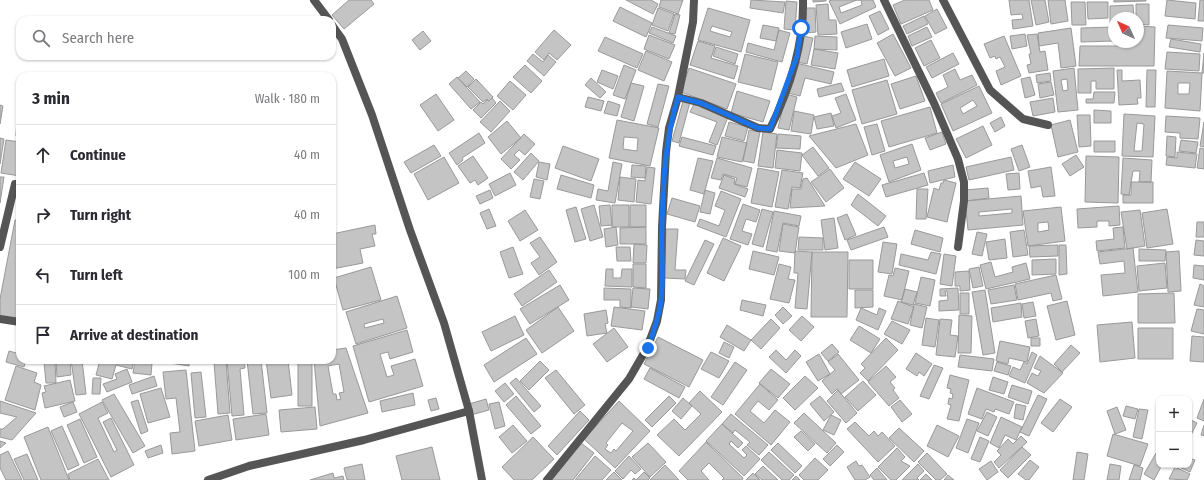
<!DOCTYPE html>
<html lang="en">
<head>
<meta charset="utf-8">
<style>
  body { margin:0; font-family:"Fira Sans Condensed",sans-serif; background:#f7f7f7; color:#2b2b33 }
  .controls { position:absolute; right:12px; bottom:12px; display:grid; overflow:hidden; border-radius:8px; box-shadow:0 1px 3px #0004 }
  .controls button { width:36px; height:36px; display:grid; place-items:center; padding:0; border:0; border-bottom:1px solid #e1e1e2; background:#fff; color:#2b2b33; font:20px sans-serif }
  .compass { position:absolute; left:1108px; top:12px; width:36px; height:36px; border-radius:50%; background:#fff; box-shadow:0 1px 3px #0004; rotate:315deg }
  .stop { position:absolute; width:12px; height:12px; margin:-9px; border:3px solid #1a73e8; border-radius:50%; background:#fff }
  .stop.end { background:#1a73e8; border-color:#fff; box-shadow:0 1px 4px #0008 }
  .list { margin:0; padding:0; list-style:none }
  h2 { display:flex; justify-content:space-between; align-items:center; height:52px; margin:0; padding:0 16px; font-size:17px }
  h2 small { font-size:13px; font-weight:400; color:#7c7c81 }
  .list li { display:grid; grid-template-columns:26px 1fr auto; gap:12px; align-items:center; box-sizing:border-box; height:60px; padding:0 16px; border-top:1px solid #e1e1e2 }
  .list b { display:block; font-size:15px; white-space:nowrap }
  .list em { font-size:13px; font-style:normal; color:#7c7c81 }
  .icon { flex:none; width:22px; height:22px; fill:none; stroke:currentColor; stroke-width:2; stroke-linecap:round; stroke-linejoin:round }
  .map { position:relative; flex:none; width:1204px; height:480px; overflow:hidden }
  .search { position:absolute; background:#fff; box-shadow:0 1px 3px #0004; left:16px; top:16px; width:320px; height:44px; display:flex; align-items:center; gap:10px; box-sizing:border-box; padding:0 14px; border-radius:12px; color:#7c7c81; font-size:15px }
  .panel { position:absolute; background:#fff; box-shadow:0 1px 3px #0004; left:16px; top:72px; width:320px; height:292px; border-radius:12px }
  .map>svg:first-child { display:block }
  .building { fill:#c4c4c4; stroke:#999; fill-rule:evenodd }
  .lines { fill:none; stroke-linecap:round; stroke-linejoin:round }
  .minor { stroke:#555; stroke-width:8 }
  .tertiary { stroke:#555; stroke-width:8 }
  .route { stroke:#1a73e8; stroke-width:5 }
</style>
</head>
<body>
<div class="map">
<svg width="1204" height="480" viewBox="0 0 1204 480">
  <rect width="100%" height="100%" fill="#fff"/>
  <!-- building -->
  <path class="building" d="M 349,0 L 371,0 L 374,4 L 344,29 L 332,15 Z
    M 626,0 L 651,0 L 658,4 L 653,14 Z
    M 661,0 L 683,0 L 678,14 L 659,7 Z
    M 751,0 L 785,2 L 783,13 L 750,8 Z
    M 813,0 L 826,0 L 826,1 L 813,2 Z
    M 832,0 L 873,0 L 876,7 L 840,24 L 829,1 Z
    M 857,0 L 861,0 L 862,5 L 841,13 L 839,7 Z
    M 905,0 L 929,0 L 933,10 L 901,24 L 893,5 Z
    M 1009,0 L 1029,0 L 1033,26 L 1013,29 L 1012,20 L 1023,19 L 1022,14 L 1011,15 Z
    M 1031,0 L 1045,0 L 1049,22 L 1036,25 Z
    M 1048,0 L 1065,0 L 1068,21 L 1051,24 Z
    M 1114,0 L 1146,0 L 1146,1 L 1114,2 Z
    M 1167,0 L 1196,3 L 1195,19 L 1165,16 Z
    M 1200,0 L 1204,0 L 1204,21 L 1198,21 Z
    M 786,1 L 797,2 L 795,30 L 784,29 Z
    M 1071,2 L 1085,2 L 1086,25 L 1072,25 Z
    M 1087,2 L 1108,2 L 1108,18 L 1088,19 Z
    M 828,4 L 829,20 L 836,20 L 837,34 L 818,35 L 816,5 Z
    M 1136,4 L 1149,4 L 1149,25 L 1138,24 L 1138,18 L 1136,18 Z
    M 1133,5 L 1134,18 L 1114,18 L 1114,26 L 1110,26 L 1110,6 Z
    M 620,7 L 652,23 L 646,37 L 613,21 Z
    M 658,8 L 674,14 L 668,31 L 652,25 Z
    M 708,8 L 750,20 L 741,52 L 698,40 ZM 712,26 L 732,32 L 730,37 L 710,31 Z
    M 806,8 L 815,8 L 816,32 L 806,33 Z
    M 937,9 L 947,28 L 935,34 L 925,16 Z
    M 880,11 L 889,29 L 878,35 L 869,16 Z
    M 675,14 L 680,15 L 675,34 L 669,33 Z
    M 924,16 L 928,24 L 907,34 L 903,26 Z
    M 867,24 L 872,39 L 846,48 L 841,32 Z
    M 763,25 L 779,28 L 776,41 L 760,38 Z
    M 1168,25 L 1203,28 L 1202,41 L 1166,38 Z
    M 1138,26 L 1155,27 L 1154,66 L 1079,66 L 1080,46 L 1125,46 L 1125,42 L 1138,42 Z
    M 652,27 L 676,36 L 673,43 L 649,33 Z
    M 927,27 L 932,37 L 912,46 L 908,36 Z
    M 1114,27 L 1114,41 L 1081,42 L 1081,28 Z
    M 1071,28 L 1076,66 L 1061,68 L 1058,43 L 1039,46 L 1038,33 Z
    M 554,30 L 571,45 L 557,60 L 549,53 L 544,60 L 535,52 Z
    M 779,30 L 790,33 L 782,62 L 746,52 L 748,43 L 774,50 Z
    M 423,31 L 431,41 L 420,50 L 412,40 Z
    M 893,34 L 911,68 L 895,76 L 877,43 Z
    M 1025,34 L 1027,46 L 1012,49 L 1010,36 Z
    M 1037,34 L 1040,52 L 1045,51 L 1048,70 L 1029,73 L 1027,65 L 1031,64 L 1029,54 L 1031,54 L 1027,35 Z
    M 649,35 L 675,45 L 669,59 L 644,49 Z
    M 803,36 L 813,38 L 807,64 L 797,62 Z
    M 815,36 L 837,37 L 837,50 L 814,49 Z
    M 1004,36 L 1021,76 L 1001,85 L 996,71 L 1005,67 L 1000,57 L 996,59 L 995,56 L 990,58 L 984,44 Z
    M 605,37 L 643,54 L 637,68 L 598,51 Z
    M 1171,39 L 1201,44 L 1200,52 L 1169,47 Z
    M 931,40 L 940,58 L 924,66 L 915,48 Z
    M 698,41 L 715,46 L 711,58 L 738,66 L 734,79 L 690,65 Z
    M 716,47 L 738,54 L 735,64 L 713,56 Z
    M 814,49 L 838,53 L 835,69 L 811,65 Z
    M 646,51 L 672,62 L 664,81 L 638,70 Z
    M 1167,52 L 1200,54 L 1199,71 L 1165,69 Z
    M 953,53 L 959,64 L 932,78 L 926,67 Z
    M 1204,53 L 1204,73 L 1202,73 Z
    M 533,54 L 543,62 L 548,55 L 556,62 L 544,76 L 527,61 Z
    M 745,54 L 778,62 L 771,90 L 738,82 Z
    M 884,59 L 889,76 L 852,87 L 847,70 Z
    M 796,63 L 834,72 L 831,84 L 805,78 L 800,96 L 788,93 Z
    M 525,65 L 542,81 L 531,93 L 513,77 Z
    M 624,65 L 636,70 L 625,99 L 613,95 Z
    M 689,68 L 736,84 L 727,109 L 681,92 Z
    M 1074,68 L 1078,110 L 1058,112 L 1053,71 Z
    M 1114,68 L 1114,89 L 1096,89 L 1096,81 L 1091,81 L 1091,93 L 1078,93 L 1078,69 Z
    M 955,69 L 960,80 L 972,75 L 977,85 L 941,103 L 936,93 L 948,87 L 943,75 Z
    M 602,70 L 618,76 L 613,89 L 597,82 Z
    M 1117,70 L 1122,70 L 1122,81 L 1140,80 L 1141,98 L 1137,98 L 1138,104 L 1119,105 Z
    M 1147,70 L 1156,70 L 1155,107 L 1146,107 Z
    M 466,71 L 474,79 L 467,87 L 458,78 Z
    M 1167,71 L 1202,73 L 1200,111 L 1165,108 Z
    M 1050,73 L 1051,81 L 1037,83 L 1036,75 Z
    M 916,76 L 925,101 L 900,109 L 891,84 Z
    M 457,77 L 480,102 L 471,109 L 449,84 Z
    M 1030,77 L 1035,95 L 1025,98 L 1021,79 Z
    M 591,78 L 606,92 L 600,98 L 585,85 Z
    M 476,79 L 493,97 L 489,101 L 487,99 L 483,102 L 468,87 Z
    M 1067,79 L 1068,90 L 1063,91 L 1061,80 Z
    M 887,80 L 897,114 L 862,124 L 852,90 Z
    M 510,81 L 526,95 L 513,110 L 497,96 Z
    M 1051,82 L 1054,95 L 1040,98 L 1038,84 Z
    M 631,83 L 644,86 L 634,121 L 621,117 Z
    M 841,83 L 844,91 L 819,97 L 817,89 Z
    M 1178,83 L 1190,83 L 1189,94 L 1178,94 Z
    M 658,84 L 669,86 L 658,127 L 647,124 Z
    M 979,86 L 992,113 L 953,131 L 941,104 ZM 973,100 L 977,106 L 963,114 L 960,108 Z
    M 737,91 L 770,101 L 763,122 L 731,113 Z
    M 1094,92 L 1115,92 L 1114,103 L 1086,103 L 1086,99 L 1093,99 Z
    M 436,94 L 454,120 L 438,131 L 420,105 Z
    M 786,94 L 797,97 L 789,130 L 778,128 Z
    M 846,94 L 856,120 L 836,128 L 832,116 L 841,113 L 835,98 Z
    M 588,97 L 604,101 L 601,111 L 585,107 Z
    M 492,98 L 496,103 L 481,118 L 473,110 L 481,102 L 483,104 L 487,100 L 489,101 Z
    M 1053,98 L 1055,112 L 1033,116 L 1030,102 Z
    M 18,101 L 20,101 L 20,136 L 16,136 Z
    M 500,101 L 510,111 L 491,132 L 480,122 Z
    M 608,101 L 620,105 L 617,116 L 604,113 Z
    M 683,101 L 690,102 L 679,143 L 672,141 Z
    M 694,104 L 728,117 L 717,145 L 709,142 L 717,122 L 690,112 Z
    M 0,105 L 3,106 L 0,124 Z
    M 930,107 L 937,133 L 889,147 L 881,121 Z
    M 1094,110 L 1111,111 L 1111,123 L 1094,123 Z
    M 794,111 L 814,115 L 811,134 L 791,131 Z
    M 831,113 L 834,126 L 817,129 L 814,117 Z
    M 1124,114 L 1155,116 L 1153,157 L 1122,156 ZM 1137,123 L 1144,124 L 1142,151 L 1134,151 Z
    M 1077,115 L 1090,115 L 1091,146 L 1079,147 Z
    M 1166,116 L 1200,118 L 1198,139 L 1180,138 L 1180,133 L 1165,132 Z
    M 1001,117 L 1005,126 L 995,132 L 990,123 Z
    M 617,120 L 659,128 L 650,166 L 609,158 Z
    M 1070,120 L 1078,152 L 1058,157 L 1051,125 Z
    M 507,121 L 521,138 L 501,154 L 488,137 Z
    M 729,122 L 748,127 L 744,141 L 725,136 Z
    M 1204,122 L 1204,147 L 1200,146 Z
    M 856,124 L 868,155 L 836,168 L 809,136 Z
    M 877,124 L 885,151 L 872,155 L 864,127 Z
    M 983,126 L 992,145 L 966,158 L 956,139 Z
    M 749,130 L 760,132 L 754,163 L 743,161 Z
    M 763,132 L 777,134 L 773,168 L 758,166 Z
    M 942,132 L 946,144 L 930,150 L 925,138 Z
    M 479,133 L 485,143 L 462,158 L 463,160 L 457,165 L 449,153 Z
    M 524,134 L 535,144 L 525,155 L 519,150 L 514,155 L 520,160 L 511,169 L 501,159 Z
    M 778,134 L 801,136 L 800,149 L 776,148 Z
    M 1167,136 L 1176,137 L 1175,157 L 1166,156 Z
    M 624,137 L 638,138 L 637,151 L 623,149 Z
    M 682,137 L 716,146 L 713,155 L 679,146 Z
    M 722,137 L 747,143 L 742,162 L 717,157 Z
    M 0,138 L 4,139 L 0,164 Z
    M 6,140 L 20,142 L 20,176 L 1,173 Z
    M 1181,140 L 1198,142 L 1196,153 L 1179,151 Z
    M 1094,141 L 1115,141 L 1115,152 L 1094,152 Z
    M 912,144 L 921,170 L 889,182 L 880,155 Z
    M 434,145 L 441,156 L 411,173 L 404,162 Z
    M 1022,145 L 1030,167 L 1019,171 L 1011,149 Z
    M 563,146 L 599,159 L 591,181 L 555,168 Z
    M 813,147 L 829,168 L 818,176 L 802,155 Z
    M 1200,148 L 1204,149 L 1204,169 L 1197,168 Z
    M 777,150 L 802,153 L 800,171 L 775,168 Z
    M 1177,152 L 1197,154 L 1195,168 L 1166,165 L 1167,157 L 1177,158 Z
    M 531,153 L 539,161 L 523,180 L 514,172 Z
    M 1076,155 L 1084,167 L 1070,176 L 1062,164 Z
    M 473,156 L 488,178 L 478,185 L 475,180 L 470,183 L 458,166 Z
    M 1086,156 L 1119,157 L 1118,203 L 1085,202 Z
    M 444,157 L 459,183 L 428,200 L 414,174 Z
    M 907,157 L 909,164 L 895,168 L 893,161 Z
    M 1011,157 L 1014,170 L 969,180 L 966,167 Z
    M 698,158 L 713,161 L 704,194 L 690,190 Z
    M 717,158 L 752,168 L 747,187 L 735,184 L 737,178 L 723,174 L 721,180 L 711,178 Z
    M 1123,158 L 1152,160 L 1151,182 L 1139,182 L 1140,171 L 1133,171 L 1129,195 L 1121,194 Z
    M 539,162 L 550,164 L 547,180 L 536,177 Z
    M 613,162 L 622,164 L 615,203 L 596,200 L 598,189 L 608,191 Z
    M 855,162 L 881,179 L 869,196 L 843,179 Z
    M 632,165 L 646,166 L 645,178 L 631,177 Z
    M 953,165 L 955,177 L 930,183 L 928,171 Z
    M 647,167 L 655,168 L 651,204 L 636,202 L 638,180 L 645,181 Z
    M 1051,167 L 1055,196 L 1043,197 L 1041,186 L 1031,188 L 1028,171 Z
    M 758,168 L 779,172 L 772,207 L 751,203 Z
    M 830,169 L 844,188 L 826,202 L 811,182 Z
    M 782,170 L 803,173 L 800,188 L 792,187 L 788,209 L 775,207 Z
    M 510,173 L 516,185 L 495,196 L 489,184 Z
    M 924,173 L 928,185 L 886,197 L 882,185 Z
    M 1019,173 L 1020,189 L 1008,190 L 1006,174 Z
    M 561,175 L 594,185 L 591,198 L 557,189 Z
    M 724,175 L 735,179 L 734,184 L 748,189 L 745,197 L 719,188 Z
    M 0,177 L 4,177 L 0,203 Z
    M 620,177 L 636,179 L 634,202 L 618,200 Z
    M 807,178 L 825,206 L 790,208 L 792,189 L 801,189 L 803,179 Z
    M 534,179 L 544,181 L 540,199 L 530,197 Z
    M 944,180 L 956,183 L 947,222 L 927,217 L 934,188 L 939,190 L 941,183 L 943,183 Z
    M 1131,182 L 1153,182 L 1153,203 L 1123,203 L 1123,195 L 1131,195 Z
    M 988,188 L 989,198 L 966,201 L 965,190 Z
    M 917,189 L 928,189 L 926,219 L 916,219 Z
    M 490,190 L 493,198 L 480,204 L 476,196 Z
    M 705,190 L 715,193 L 710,214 L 700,212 Z
    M 721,191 L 741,199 L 726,237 L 697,226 L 700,219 L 719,226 L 725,210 L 715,206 Z
    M 858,194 L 886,216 L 878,226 L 851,205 Z
    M 1021,196 L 1023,225 L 968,230 L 965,201 Z
    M 672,198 L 700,206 L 695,222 L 667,214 Z
    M 743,204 L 760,210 L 756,222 L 746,219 L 742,231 L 752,234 L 748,245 L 730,239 Z
    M 594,205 L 603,237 L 590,241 L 581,209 Z
    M 610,205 L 612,225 L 601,226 L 599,206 Z
    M 612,205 L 629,205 L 629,227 L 612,227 Z
    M 630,205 L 646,205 L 646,227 L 630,227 Z
    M 1119,206 L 1120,225 L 1109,226 L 1109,221 L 1097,221 L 1097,227 L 1078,228 L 1077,209 Z
    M 576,207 L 586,239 L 575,242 L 566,210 Z
    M 1061,207 L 1065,241 L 1028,246 L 1023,211 ZM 1048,222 L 1049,230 L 1038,232 L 1038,223 Z
    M 489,209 L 496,226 L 487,229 L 480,213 Z
    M 762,209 L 773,212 L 763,247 L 752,244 Z
    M 1012,209 L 1012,213 L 979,216 L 979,212 Z
    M 1167,209 L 1173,244 L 1147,248 L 1142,213 Z
    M 525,210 L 538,230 L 520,241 L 508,221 Z
    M 1140,210 L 1145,246 L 1127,249 L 1121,212 Z
    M 774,211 L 801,216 L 799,226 L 783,223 L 777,252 L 766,250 Z
    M 847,214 L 856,235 L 845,240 L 837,218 Z
    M 834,218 L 838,248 L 825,250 L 821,220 Z
    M 15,220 L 20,221 L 20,320 L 0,317 L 0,299 Z
    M 1197,222 L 1204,222 L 1204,237 L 1196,237 Z
    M 783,224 L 799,227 L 795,253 L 779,251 Z
    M 375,225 L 376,234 L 372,234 L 375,246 L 360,249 L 363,263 L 332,269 L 332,234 Z
    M 616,227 L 618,245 L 606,247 L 604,229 Z
    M 646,227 L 646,244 L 620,244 L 620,228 Z
    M 884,227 L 888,237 L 851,250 L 847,240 Z
    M 1123,227 L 1125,248 L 1097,251 L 1096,241 L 1114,239 L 1113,228 Z
    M 666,229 L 678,229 L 675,270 L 686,270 L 685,279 L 664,278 Z
    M 915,230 L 943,238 L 940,252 L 911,244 Z
    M 1024,230 L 1028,255 L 1013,257 L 1010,232 Z
    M 977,232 L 987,234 L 982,256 L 972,254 Z
    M 540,237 L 557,262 L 539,275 L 531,263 L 540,257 L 530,243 Z
    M 799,237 L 823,238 L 823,250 L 798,250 Z
    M 723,238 L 741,246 L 724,281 L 707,273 Z
    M 1005,239 L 1007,258 L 989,260 L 986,242 Z
    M 705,240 L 714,244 L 694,285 L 685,281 Z
    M 1196,240 L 1204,241 L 1204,256 L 1194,255 Z
    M 883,242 L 897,244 L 892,274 L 878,272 Z
    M 634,244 L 647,245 L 646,263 L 633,263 Z
    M 1058,245 L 1058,256 L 1030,257 L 1029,246 Z
    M 1059,245 L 1066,245 L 1067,274 L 1059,275 Z
    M 513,247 L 523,274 L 509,278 L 500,252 Z
    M 616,247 L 630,247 L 631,261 L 617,261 Z
    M 1133,248 L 1138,292 L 1103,296 L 1101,275 L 1125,273 L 1124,261 L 1100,264 L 1098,252 Z
    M 1139,249 L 1166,250 L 1165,261 L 1139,261 Z
    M 753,251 L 779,257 L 774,275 L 749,269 Z
    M 795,251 L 812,252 L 807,309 L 795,308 L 798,273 L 794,273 Z
    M 1179,251 L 1181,291 L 1168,292 L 1166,252 Z
    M 812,252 L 848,252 L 847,317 L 811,317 Z
    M 931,252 L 941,254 L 936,274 L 899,265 L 901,254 L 928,260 Z
    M 944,254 L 956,256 L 952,286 L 940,284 Z
    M 1056,259 L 1056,274 L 1032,275 L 1032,260 Z
    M 849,260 L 873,260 L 873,289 L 849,289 Z
    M 991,262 L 995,277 L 1013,272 L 1012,267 L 1026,263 L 1030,279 L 986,289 L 980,265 Z
    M 1165,263 L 1167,288 L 1139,291 L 1137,266 Z
    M 633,264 L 646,264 L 646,288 L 633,287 Z
    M 779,264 L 791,267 L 788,279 L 795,280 L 789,303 L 770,299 Z
    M 1194,265 L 1204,266 L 1204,280 L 1193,278 Z
    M 371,267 L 381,300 L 343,310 L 334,278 Z
    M 979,267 L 983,286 L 973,288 L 969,269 Z
    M 895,268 L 909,271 L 902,300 L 884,296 L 889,275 L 893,276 Z
    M 606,269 L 613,269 L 613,278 L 621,278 L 622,269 L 632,269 L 632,287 L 605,286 Z
    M 549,270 L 557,282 L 522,306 L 514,294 Z
    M 969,271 L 970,290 L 960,291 L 960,286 L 955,286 L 955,272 Z
    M 1056,275 L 1062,299 L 1053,301 L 1051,293 L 1018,300 L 1015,284 Z
    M 921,277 L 935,280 L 930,306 L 915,303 Z
    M 1200,284 L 1204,286 L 1204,307 L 1194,305 Z
    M 560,285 L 569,300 L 530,324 L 520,309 Z
    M 1014,285 L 1017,300 L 991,304 L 988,290 Z
    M 604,288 L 631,289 L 631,308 L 620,307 L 620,300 L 604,300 Z
    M 633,288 L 650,289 L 648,309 L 631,307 Z
    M 958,288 L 959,310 L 939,311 L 939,301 L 948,300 L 947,291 L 945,291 L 946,296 L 940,296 L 940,289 Z
    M 905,289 L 917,292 L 913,305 L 901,302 Z
    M 855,290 L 873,290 L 873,307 L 855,308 Z
    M 985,290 L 995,353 L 983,355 L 972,292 Z
    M 960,293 L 969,293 L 969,314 L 960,314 Z
    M 1174,293 L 1175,323 L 1138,323 L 1138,294 Z
    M 397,296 L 407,328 L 356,344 L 346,312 Z
    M 742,300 L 766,305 L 763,316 L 740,310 Z
    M 898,301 L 914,307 L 908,324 L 891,319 Z
    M 1067,301 L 1075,335 L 1056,340 L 1047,306 Z
    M 1033,302 L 1036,316 L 1024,318 L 1022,304 Z
    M 1021,303 L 1022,317 L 993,322 L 991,308 Z
    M 914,304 L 927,307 L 922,328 L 910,325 Z
    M 558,307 L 574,331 L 542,353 L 526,330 Z
    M 614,307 L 645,311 L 642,330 L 611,326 Z
    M 783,307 L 792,316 L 783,324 L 775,315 Z
    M 861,308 L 877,315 L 879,308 L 886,311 L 878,330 L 856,320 Z
    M 1197,309 L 1204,310 L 1204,334 L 1191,331 Z
    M 606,310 L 608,323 L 605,324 L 607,333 L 587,336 L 584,314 Z
    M 959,315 L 972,316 L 971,353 L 958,353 Z
    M 515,316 L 524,335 L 491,351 L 482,332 Z
    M 802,316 L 814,327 L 801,341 L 789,330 Z
    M 926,318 L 939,320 L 935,347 L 922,345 Z
    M 383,319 L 384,323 L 365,328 L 364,324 Z
    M 771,319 L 780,328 L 761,349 L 751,340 Z
    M 940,319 L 952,320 L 950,335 L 958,336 L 955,357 L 936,355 Z
    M 1036,319 L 1039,336 L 1028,338 L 1025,321 Z
    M 892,321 L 910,330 L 902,344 L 884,334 Z
    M 1132,322 L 1135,358 L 1100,362 L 1097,325 Z
    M 727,325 L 751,340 L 744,351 L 720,337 Z
    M 859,326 L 880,339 L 871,353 L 850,340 Z
    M 614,328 L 628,347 L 607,362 L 593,344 Z
    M 1138,328 L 1173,328 L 1173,359 L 1138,359 Z
    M 407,330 L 413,352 L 390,359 L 388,352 L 380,354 L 387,377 L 394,375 L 391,366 L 415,359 L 423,386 L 369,402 L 353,346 Z
    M 1192,336 L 1204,337 L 1204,362 L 1190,361 Z
    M 658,337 L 703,360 L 689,387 L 644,364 Z
    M 526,338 L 537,354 L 494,382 L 484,365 Z
    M 886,338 L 898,350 L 868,381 L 860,373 L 865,368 L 861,364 Z
    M 1031,338 L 1040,338 L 1040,346 L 1031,346 Z
    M 1000,341 L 1030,347 L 1027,362 L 1009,358 L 1008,364 L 996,361 Z
    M 724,342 L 734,347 L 729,358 L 719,353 Z
    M 832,344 L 839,352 L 828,361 L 821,353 Z
    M 1071,345 L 1080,353 L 1062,372 L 1054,364 Z
    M 346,348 L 368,413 L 320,426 L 314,360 L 332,360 L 332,350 ZM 339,364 L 344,392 L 339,393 L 341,399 L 337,400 L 336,394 L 333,394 L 328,366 Z
    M 776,350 L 786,360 L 795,350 L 801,356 L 786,373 L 769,357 Z
    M 9,351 L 20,354 L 20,360 L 26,360 L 24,367 L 6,362 Z
    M 711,352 L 729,361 L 719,378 L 701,369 Z
    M 1032,352 L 1037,355 L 1025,383 L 1009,376 L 1013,367 L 1020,370 L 1024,362 L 1027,364 Z
    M 916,353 L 932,364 L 924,376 L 919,372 L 917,376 L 906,369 Z
    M 819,354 L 830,374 L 818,381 L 806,362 Z
    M 838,354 L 859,380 L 841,394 L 837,389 L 832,394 L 822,381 L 835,370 L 828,362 Z
    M 960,355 L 994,359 L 992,371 L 958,367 Z
    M 1040,356 L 1063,373 L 1044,393 L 1027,383 L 1032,373 L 1038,376 L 1041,371 L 1034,368 Z
    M 56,360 L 70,360 L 71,375 L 57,377 Z
    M 71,360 L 82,360 L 86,394 L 76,395 Z
    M 100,360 L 134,360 L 132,369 L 116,365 L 112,379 L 96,375 Z
    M 151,360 L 190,360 L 189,366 Z
    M 227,360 L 244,360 L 245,368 L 240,369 L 244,415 L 232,416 Z
    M 247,360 L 261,360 L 267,413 L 253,414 Z
    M 266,360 L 288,360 L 292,395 L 271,398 Z
    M 55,361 L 56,383 L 46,383 L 44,362 Z
    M 135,361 L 152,363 L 151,375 L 133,373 Z
    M 226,361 L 230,413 L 218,414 L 214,362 Z
    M 540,361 L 549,370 L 529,390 L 520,381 Z
    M 735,362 L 747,370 L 723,405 L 711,397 Z
    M 997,362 L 1011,366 L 1008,375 L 994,371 Z
    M 298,363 L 312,363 L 312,406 L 298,406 Z
    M 934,365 L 943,368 L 929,399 L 920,396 Z
    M 16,366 L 37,373 L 34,382 L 41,385 L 35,410 L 5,400 Z
    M 886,366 L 896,377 L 890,382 L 895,388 L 893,390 L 899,398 L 889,406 L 868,382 Z
    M 650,368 L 685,387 L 679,398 L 644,379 Z
    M 127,369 L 132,382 L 107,392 L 103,384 L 117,379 L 115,374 Z
    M 771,369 L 790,384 L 778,398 L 759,383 Z
    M 186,370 L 195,451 L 172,454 L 170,433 L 180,432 L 176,398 L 166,399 L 163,372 Z
    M 556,370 L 585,405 L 574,414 L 545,378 Z
    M 201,372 L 206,417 L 195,418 L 191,373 Z
    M 950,375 L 969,380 L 959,421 L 947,419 L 951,405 L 948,404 L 949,398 L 952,399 L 953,394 L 950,393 L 951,389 L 947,388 Z
    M 154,376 L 157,386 L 132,394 L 129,385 Z
    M 805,376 L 818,388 L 795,410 L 783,398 Z
    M 993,377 L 1008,382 L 1004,394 L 989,390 Z
    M 93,378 L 101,378 L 100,394 L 92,394 Z
    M 516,378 L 541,406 L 534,412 L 510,383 Z
    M 70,380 L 75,401 L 45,408 L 42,393 L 46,392 L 44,386 Z
    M 863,381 L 876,395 L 858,411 L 845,397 Z
    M 505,383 L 514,394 L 504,402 L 495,391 Z
    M 760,384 L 778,400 L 769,410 L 758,401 L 750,411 L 764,423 L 775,410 L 790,422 L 771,445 L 735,414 Z
    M 1012,385 L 1032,391 L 1028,404 L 1008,397 Z
    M 161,388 L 170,417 L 148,423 L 140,394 Z
    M 977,388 L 1014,402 L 1009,414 L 995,409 L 994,412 L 986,409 L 982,419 L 968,414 Z
    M 838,390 L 857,413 L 846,423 L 827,401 Z
    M 700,391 L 722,412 L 679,456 L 657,435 L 674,419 L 685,430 L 701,414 L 689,403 Z
    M 413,393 L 415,405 L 382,412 L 380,401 Z
    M 114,394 L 145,446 L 133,453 L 102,400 Z
    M 1038,395 L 1047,399 L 1029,436 L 1020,432 Z
    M 516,396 L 541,426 L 531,434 L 506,405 Z
    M 669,396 L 676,403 L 652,427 L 645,420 Z
    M 820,396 L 834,412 L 824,421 L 810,404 Z
    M 436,398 L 439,409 L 431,411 L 428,400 Z
    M 683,398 L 692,406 L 681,419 L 672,411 Z
    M 486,399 L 489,410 L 471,415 L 469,404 Z
    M 1060,399 L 1072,407 L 1053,432 L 1041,423 Z
    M 1204,399 L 1204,421 L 1197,418 Z
    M 138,400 L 148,431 L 141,434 L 131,402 Z
    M 900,400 L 912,414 L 902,422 L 891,407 Z
    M 0,401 L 36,413 L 12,440 L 0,437 L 0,429 L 3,429 L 17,417 L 0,413 Z
    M 619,401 L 650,431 L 615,468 L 584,439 ZM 622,423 L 633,431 L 616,451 L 614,449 L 611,453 L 605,449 L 608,445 L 606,443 Z
    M 73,402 L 77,412 L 64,417 L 60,407 Z
    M 102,402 L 108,413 L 98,418 L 114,452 L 117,450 L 103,422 L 111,418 L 134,465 L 111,477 L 79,414 Z
    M 499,402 L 505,426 L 495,429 L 489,404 Z
    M 1016,404 L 1026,406 L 1023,420 L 1014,418 Z
    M 1126,406 L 1138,409 L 1135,419 L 1123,416 Z
    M 315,407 L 317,429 L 281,432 L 279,410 Z
    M 1117,407 L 1126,430 L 1115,434 L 1107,411 Z
    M 1139,409 L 1148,410 L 1142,439 L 1133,437 Z
    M 580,411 L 589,420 L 557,455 L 548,446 Z
    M 987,412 L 997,417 L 988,436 L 977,431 Z
    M 804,413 L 836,443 L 827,453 L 794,423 Z
    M 266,414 L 269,435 L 236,440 L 233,419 Z
    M 731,414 L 768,445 L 759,455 L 747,445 L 750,442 L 735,430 L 733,433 L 722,424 Z
    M 228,415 L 232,440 L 199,446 L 195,421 Z
    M 831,415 L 841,420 L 834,435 L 823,430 Z
    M 1001,417 L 1022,427 L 1016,440 L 1005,435 L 999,448 L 990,443 Z
    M 80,419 L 97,457 L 84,463 L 67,425 Z
    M 967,419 L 979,423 L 968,453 L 956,448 Z
    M 1189,419 L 1197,423 L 1189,439 Z
    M 855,422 L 869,436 L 874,431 L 878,436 L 882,432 L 895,446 L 878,462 L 847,429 Z
    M 722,424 L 743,443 L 738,448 L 731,441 L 729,444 L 744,458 L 747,455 L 742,450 L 746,446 L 760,459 L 744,476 L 706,441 Z
    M 513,425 L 527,441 L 512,453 L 499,437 Z
    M 937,425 L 959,436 L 948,457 L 927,446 Z
    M 1204,425 L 1204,436 L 1201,435 Z
    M 62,426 L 79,465 L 68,470 L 51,431 Z
    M 48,427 L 69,480 L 41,480 L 24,437 Z
    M 899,428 L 924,451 L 914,462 L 889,438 Z
    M 801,431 L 815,444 L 808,451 L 794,437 Z
    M 1113,434 L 1148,444 L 1140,466 L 1107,456 Z
    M 1021,436 L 1027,442 L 999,468 L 994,462 L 1001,455 L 997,451 L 1008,439 L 1013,444 Z
    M 533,437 L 554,459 L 532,480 L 514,480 L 502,467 Z
    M 980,437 L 989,441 L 980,462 L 971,459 Z
    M 0,441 L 6,443 L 0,448 Z
    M 706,442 L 743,478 L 742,480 L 722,480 L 724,478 L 709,463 L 701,471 L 709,480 L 688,480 L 679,471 Z
    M 581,443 L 594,453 L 573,480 L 553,480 L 552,479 Z
    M 648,443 L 666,462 L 650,477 L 632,457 Z
    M 778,443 L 802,466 L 795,473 L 771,450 Z
    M 161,445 L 163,453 L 148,458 L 145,451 Z
    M 837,445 L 844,452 L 830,466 L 823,459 Z
    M 432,447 L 440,480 L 402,480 L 396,456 Z
    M 1022,447 L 1031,455 L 1008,478 L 1000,470 Z
    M 897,448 L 905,457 L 901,461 L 910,466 L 896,480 L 891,480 L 878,467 Z
    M 1159,448 L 1159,465 L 1162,465 L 1154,480 L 1144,474 Z
    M 8,451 L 22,480 L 6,480 L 0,468 L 0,455 Z
    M 769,452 L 794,475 L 789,480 L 782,480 L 761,460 Z
    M 1077,452 L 1088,454 L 1084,480 L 1073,480 Z
    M 927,453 L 947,474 L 940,480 L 936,480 L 918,462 Z
    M 27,454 L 38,480 L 24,480 L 14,459 Z
    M 595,456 L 611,470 L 602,480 L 575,480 Z
    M 629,456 L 641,469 L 635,474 L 631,470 L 623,479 L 615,471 Z
    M 815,458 L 828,470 L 818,480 L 804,480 L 799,475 Z
    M 1189,458 L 1195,460 L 1190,472 L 1175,465 L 1189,465 Z
    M 98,459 L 109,480 L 70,480 L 68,474 Z
    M 1030,460 L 1039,467 L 1029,480 L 1026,480 L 1018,474 Z
    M 856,461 L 859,466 L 862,465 L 870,477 L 865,480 L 855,480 L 847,467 Z
    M 991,461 L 998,472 L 987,480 L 979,469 Z
    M 362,464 L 365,480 L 347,480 L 344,468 Z
    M 918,464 L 924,471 L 917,478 L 919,480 L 902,480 Z
    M 1110,464 L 1121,466 L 1119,480 L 1107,480 Z
    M 665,465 L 679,480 L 650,480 Z
    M 1134,465 L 1143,468 L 1140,480 L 1129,480 Z
    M 763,466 L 778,480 L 762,480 L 755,474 Z
    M 1175,467 L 1190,474 L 1187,480 L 1169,479 Z
    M 877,468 L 887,480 L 874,480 L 870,475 Z
    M 614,472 L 622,480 L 606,480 Z
    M 644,472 L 650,478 L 648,480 L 632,480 L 634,478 L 636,480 Z
    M 333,473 L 334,478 L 343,476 L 344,480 L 310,480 Z
    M 753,473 L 760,480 L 746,480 Z
    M 926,474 L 932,480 L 920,480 Z
    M 948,475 L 954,480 L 944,480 Z
    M 796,476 L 800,480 L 792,480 Z"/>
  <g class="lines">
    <!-- minor -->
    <path class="minor" d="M 884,0 L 934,103 L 958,159 L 964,182 L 964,201 L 958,247
      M 943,0 L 990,90 L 1023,119 L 1048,125
      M 678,97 L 701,103 L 758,128 L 770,129 C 789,90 804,44 803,0
      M 0,247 L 15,184
      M 0,319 L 20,322
      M 208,480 L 249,466 L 364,440 L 469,411
      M 547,480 L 629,379 L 647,348 L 657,321 L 661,300 L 662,227 L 666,152 L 669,128 L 678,97 L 693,22 L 694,0"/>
    <!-- tertiary -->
    <path class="tertiary" d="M 314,0 L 329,20
      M 332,25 L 342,39 L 372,115 L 410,230 L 444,323 L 469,411 L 482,480"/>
  </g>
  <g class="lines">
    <!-- route -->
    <path class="route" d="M 648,348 C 653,333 659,317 661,301 C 664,277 661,252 662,227 C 663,183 665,139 678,97 L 701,103 L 758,128 L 770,129 L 797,56 L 801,28"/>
  </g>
</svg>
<div class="controls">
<button>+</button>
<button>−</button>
</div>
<svg class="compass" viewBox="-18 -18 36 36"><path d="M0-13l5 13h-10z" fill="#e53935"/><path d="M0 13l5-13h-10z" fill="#7c7c81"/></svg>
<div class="stop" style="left:801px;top:28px"></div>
<div class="stop end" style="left:648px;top:348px"></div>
<div class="search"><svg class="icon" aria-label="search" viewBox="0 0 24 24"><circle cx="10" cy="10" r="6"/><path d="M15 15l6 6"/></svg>Search here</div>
<section class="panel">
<h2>3 min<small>Walk · 180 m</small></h2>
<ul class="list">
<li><svg class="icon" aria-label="ahead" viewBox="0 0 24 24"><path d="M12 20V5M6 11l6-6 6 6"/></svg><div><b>Continue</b></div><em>40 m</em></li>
<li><svg class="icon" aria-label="right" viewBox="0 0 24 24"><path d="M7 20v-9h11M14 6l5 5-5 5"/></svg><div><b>Turn right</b></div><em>40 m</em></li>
<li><svg class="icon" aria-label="left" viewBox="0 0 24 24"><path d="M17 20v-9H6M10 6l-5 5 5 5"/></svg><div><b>Turn left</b></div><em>100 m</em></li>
<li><svg class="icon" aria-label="arrive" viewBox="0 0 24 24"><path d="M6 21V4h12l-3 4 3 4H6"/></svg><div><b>Arrive at destination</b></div></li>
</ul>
</section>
</div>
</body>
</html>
